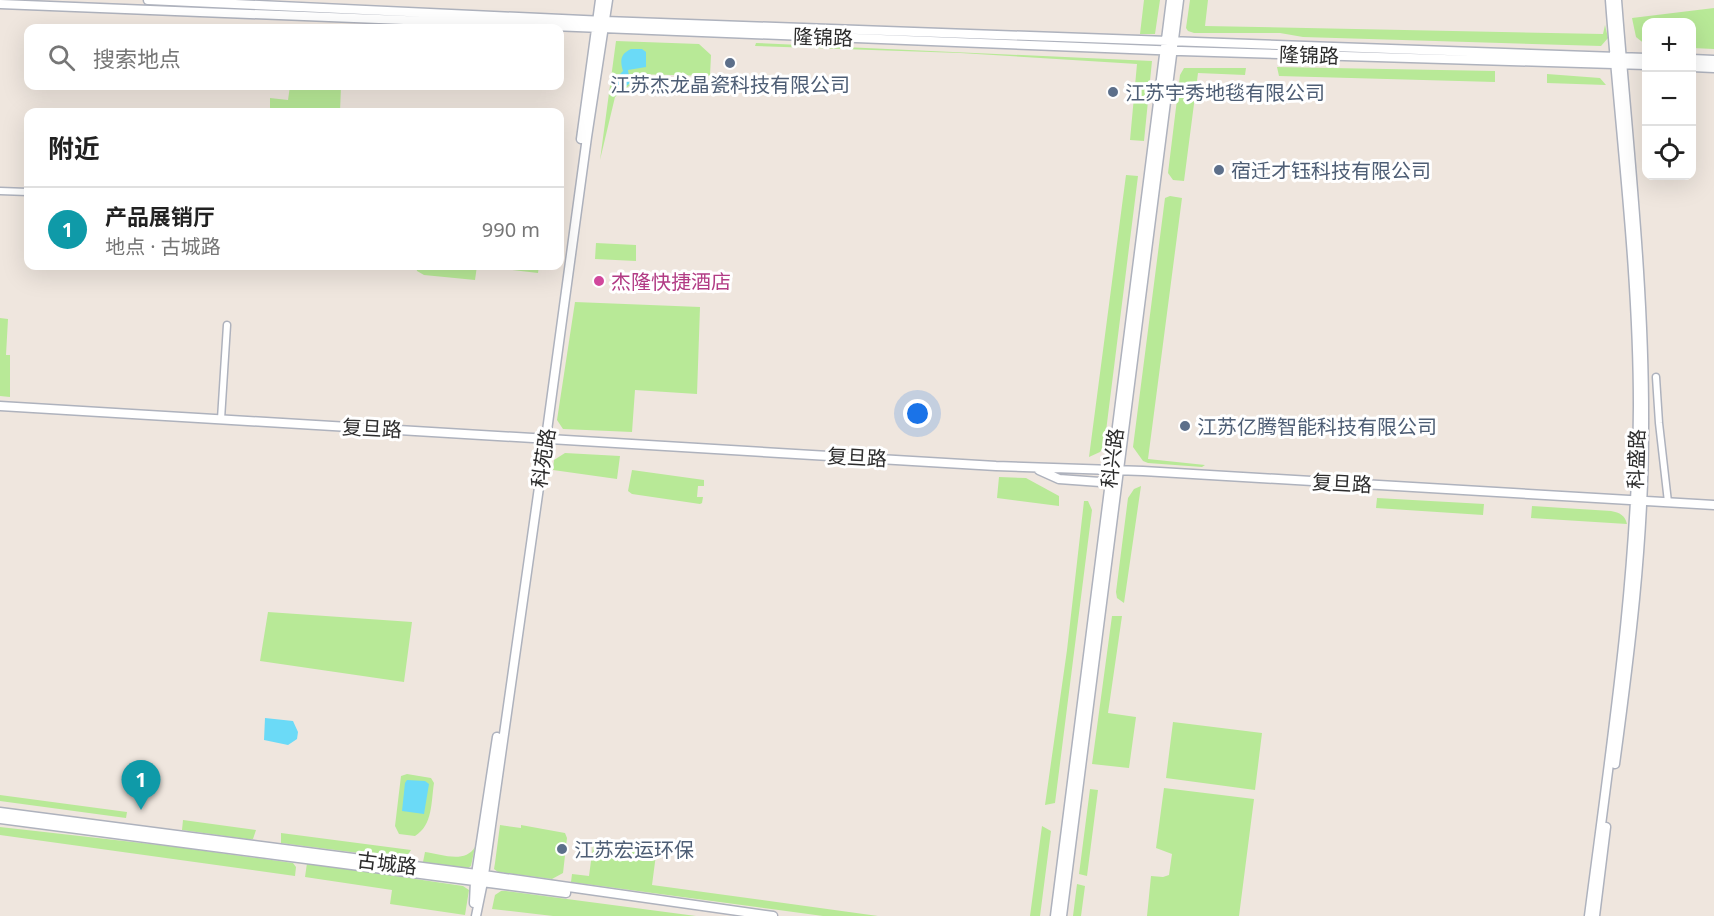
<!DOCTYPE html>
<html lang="zh">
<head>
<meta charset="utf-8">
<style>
  body { margin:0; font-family:"Noto Sans","Noto Sans SC",sans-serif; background:#f6f6f6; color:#222 }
  .controls { position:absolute; right:18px; top:18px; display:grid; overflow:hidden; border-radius:12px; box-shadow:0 6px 24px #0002 }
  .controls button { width:54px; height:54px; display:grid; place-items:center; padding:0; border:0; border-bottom:2px solid #e0e0e0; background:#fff; color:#222; font:30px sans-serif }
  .you { position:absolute; left:918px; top:414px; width:21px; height:21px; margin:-15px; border:4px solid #fff; border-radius:50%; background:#1a73e8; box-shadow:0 0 0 9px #1a73e833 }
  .badge { display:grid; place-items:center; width:39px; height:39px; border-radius:50%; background:#3b6bff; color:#fff; font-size:20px; font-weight:700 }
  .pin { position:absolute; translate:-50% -50px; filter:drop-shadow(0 2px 3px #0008) }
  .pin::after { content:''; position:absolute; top:32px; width:21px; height:18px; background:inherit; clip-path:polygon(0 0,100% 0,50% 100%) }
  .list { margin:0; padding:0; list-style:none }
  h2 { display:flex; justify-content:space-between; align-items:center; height:78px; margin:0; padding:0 24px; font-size:26px }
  h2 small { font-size:20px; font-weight:400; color:#767676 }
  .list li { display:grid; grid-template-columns:39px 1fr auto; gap:18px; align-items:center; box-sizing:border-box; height:84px; padding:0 24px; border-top:2px solid #e0e0e0 }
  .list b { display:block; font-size:22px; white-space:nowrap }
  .list p { margin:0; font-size:20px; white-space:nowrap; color:#767676 }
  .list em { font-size:20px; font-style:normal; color:#767676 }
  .icon { flex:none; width:33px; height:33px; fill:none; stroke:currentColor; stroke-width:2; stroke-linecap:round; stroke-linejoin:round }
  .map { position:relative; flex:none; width:1714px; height:916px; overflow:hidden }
  .search { position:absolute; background:#fff; box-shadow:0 6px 24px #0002; left:24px; top:24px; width:540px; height:66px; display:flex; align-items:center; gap:15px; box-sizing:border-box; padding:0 21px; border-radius:12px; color:#767676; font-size:22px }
  .panel { position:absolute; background:#fff; box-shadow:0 6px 24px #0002; left:24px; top:108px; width:540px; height:162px; border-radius:12px }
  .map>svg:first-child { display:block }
  .green { fill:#b8e997 }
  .water { fill:#6bdaf7 }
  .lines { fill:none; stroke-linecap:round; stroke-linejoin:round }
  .street-casing { stroke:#aeb2bd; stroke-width:9 }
  .secondary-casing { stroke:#aeb2bd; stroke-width:11 }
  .street { stroke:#fff; stroke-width:6 }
  .secondary { stroke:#fff; stroke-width:8 }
  .service-dot { fill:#5c6f8a; stroke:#fff; stroke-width:2 }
  .hotel-dot { fill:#d1479c; stroke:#fff; stroke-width:2 }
  .labels { text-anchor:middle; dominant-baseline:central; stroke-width:6; stroke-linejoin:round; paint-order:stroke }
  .street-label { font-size:20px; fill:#2c2c2c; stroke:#fff }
  .service-label { font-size:20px; fill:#4e5e75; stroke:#fff; text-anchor:start }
  .hotel-label { font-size:20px; fill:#b23c85; stroke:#fff; text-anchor:start }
</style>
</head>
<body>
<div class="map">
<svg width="1714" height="916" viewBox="0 0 1714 916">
  <rect width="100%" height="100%" fill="#efe6de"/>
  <!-- green -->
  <path class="green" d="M 1144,0 L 1160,0 L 1155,34 L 1140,34 Z
    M 1190,0 L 1208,0 L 1205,26 L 1603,34 L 1605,25 L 1608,38 L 1601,46 L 1303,37 L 1280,33 L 1194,33 L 1188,31 L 1186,28 Z
    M 1714,8 L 1714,49 L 1692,48 L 1692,22 L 1646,22 L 1646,45 L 1636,37 L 1632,18 Z
    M 616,41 L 699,44 L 711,55 L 710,76 L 634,74 L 634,82 L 615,97 L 600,160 Z
    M 756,43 L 1152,61 L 1144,141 L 1130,140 L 1137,64 L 960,53 L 755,46 Z
    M 1277,67 L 1495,71 L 1495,82 L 1279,76 Z
    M 1184,68 L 1246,68 L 1245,75 L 1198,73 L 1184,181 L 1173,180 L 1168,173 L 1180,75 Z
    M 1547,74 L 1600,78 L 1606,85 L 1547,83 Z
    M 290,86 L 341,86 L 340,112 L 270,112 L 270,98 L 288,100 Z
    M 1126,175 L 1138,176 L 1104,447 L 1100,452 L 1089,457 Z
    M 1170,196 L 1182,198 L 1148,459 L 1205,465 L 1202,467 L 1148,463 L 1143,461 L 1133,447 L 1165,198 Z
    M 596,243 L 636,245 L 636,261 L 595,259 Z
    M 416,266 L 539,266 L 538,273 L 477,266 L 475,280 L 424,275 L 417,271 Z
    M 575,302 L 700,307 L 697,394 L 635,390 L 632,432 L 563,429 L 557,420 Z
    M 0,318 L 8,319 L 6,355 L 10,355 L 10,397 L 0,396 Z
    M 565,453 L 620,456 L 617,479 L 553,470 L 554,460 Z
    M 632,470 L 704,480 L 704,486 L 698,486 L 697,497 L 703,497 L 702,503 L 700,504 L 632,494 L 628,491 Z
    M 999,477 L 1026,478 L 1059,496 L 1059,506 L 997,498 Z
    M 1141,486 L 1124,603 L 1117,598 L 1116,592 L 1128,498 L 1134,489 Z
    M 1377,498 L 1484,504 L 1483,515 L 1376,508 Z
    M 1084,501 L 1088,501 L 1092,510 L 1055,803 L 1045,805 L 1067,650 Z
    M 1532,506 L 1611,511 C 1620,513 1625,515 1627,524 L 1531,518 Z
    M 268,612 L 412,622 L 404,682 L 260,661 Z
    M 1112,616 L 1122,616 L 1108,713 L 1136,717 L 1129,768 L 1092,764 Z
    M 1173,722 L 1262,733 L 1255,790 L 1166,778 Z
    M 407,774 L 431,778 L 434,783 C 431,802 433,825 415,836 L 399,834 L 395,826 L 401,776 Z
    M 1164,788 L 1254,799 L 1239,916 L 1147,916 L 1151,876 L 1163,877 L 1169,875 L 1172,854 L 1156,848 Z
    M 1090,789 L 1098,790 L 1087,876 L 1079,874 Z
    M 0,795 L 127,812 L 126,818 L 0,801 Z
    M 183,820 L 256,830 L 253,839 L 247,839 L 182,830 Z
    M 500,825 L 521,828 L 521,825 L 565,833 L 567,838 L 563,873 L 552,879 L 498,872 L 494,869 L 495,863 Z
    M 1042,826 L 1051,831 L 1040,916 L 1030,916 Z
    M 0,827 L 177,847 L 293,863 L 296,867 L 295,876 L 0,835 Z
    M 281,833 L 411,850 L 405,859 L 281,843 Z
    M 600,840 L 657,847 L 652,885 L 878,916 L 823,916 L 571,882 L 572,874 L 589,876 L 593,846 Z
    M 475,847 L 471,866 L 468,868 L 423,862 L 425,852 C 441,854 465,864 475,847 Z
    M 307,863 L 463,886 L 469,890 L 465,915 L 390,904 L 392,890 L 305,877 Z
    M 1077,884 L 1085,886 L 1081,916 L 1073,916 Z
    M 501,891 L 506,891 L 696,916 L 553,916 L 492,909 L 495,895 Z"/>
  <!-- water -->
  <path class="water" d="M 631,49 L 642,49 L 646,52 L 646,67 L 628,70 L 630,83 L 625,87 L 617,87 L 617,77 L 623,71 C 620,61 620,54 631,49 Z
    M 265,718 L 293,721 L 298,732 L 297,739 L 288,745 L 264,740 Z
    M 407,780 L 425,781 L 429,784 L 424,814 L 402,811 L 405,783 Z"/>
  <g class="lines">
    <defs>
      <path id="street" d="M 0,191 L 28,192
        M 1656,377 L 1659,423 L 1668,502
        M 221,419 L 227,325"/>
      <path id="secondary" d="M 148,0 L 605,21 L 1646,58
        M 0,4 L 1181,51 L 1646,65
        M 1692,59 L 1714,60
        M 1692,67 L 1714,68
        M 581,139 L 600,0
        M 0,406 L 996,466 L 1143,471 L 1714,505
        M 1039,470 L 1059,479 L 1114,483
        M 1615,764 C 1630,653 1644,542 1644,430 C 1645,286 1628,143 1617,0
        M 0,812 L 484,875 L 773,916
        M 0,819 L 566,893
        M 474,903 L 475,881 L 497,737
        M 476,916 L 483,882 L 546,438 L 587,137 L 608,0
        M 1055,916 L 1171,0
        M 1062,916 L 1179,0
        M 1589,916 C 1611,746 1637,577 1638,406 C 1638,270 1620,135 1610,0
        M 1595,916 L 1606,827"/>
    </defs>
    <!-- street casing -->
    <use href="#street" class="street-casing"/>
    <!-- secondary casing -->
    <use href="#secondary" class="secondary-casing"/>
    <!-- street -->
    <use href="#street" class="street"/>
    <!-- secondary -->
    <use href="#secondary" class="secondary"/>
  </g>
  <!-- markers -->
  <g class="service-dot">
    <circle cx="730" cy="63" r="6"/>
    <circle cx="1113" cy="92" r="6"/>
    <circle cx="1219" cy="170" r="6"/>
    <circle cx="1185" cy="426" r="6"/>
    <circle cx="562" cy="849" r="6"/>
  </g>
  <circle class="hotel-dot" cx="599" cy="281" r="6"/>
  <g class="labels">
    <!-- street labels -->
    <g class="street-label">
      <text transform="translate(823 37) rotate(2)">隆锦路</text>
      <text transform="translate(1309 55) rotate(2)">隆锦路</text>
      <text transform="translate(372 428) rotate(3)">复旦路</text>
      <text transform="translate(857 457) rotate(3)">复旦路</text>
      <text transform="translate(543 458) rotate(-81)">科苑路</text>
      <text transform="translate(1112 458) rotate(-83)">科兴路</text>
      <text transform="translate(1636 459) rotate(-88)">科盛路</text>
      <text transform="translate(1342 483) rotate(3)">复旦路</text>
      <text transform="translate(387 863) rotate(7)">古城路</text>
    </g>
    <!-- service labels -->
    <g class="service-label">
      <text x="730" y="84" text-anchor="middle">江苏杰龙晶瓷科技有限公司</text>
      <text x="1125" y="92">江苏宇秀地毯有限公司</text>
      <text x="1231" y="170">宿迁才钰科技有限公司</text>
      <text x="1197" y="426">江苏亿腾智能科技有限公司</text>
      <text x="574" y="849">江苏宏运环保</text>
    </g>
    <!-- hotel labels -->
    <g class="hotel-label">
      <text x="611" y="281">杰隆快捷酒店</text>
    </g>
  </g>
</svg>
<div class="controls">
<button>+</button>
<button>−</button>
<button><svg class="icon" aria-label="locate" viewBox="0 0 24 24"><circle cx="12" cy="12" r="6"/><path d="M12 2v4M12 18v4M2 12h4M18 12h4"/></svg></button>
</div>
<div class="you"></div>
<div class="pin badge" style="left:141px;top:810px;background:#0f9aa8">1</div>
<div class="search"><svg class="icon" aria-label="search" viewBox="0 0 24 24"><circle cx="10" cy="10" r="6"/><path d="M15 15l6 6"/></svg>搜索地点</div>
<section class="panel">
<h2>附近<small></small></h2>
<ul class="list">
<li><span class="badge" style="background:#0f9aa8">1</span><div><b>产品展销厅</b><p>地点 · 古城路</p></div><em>990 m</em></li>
</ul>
</section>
</div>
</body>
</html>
